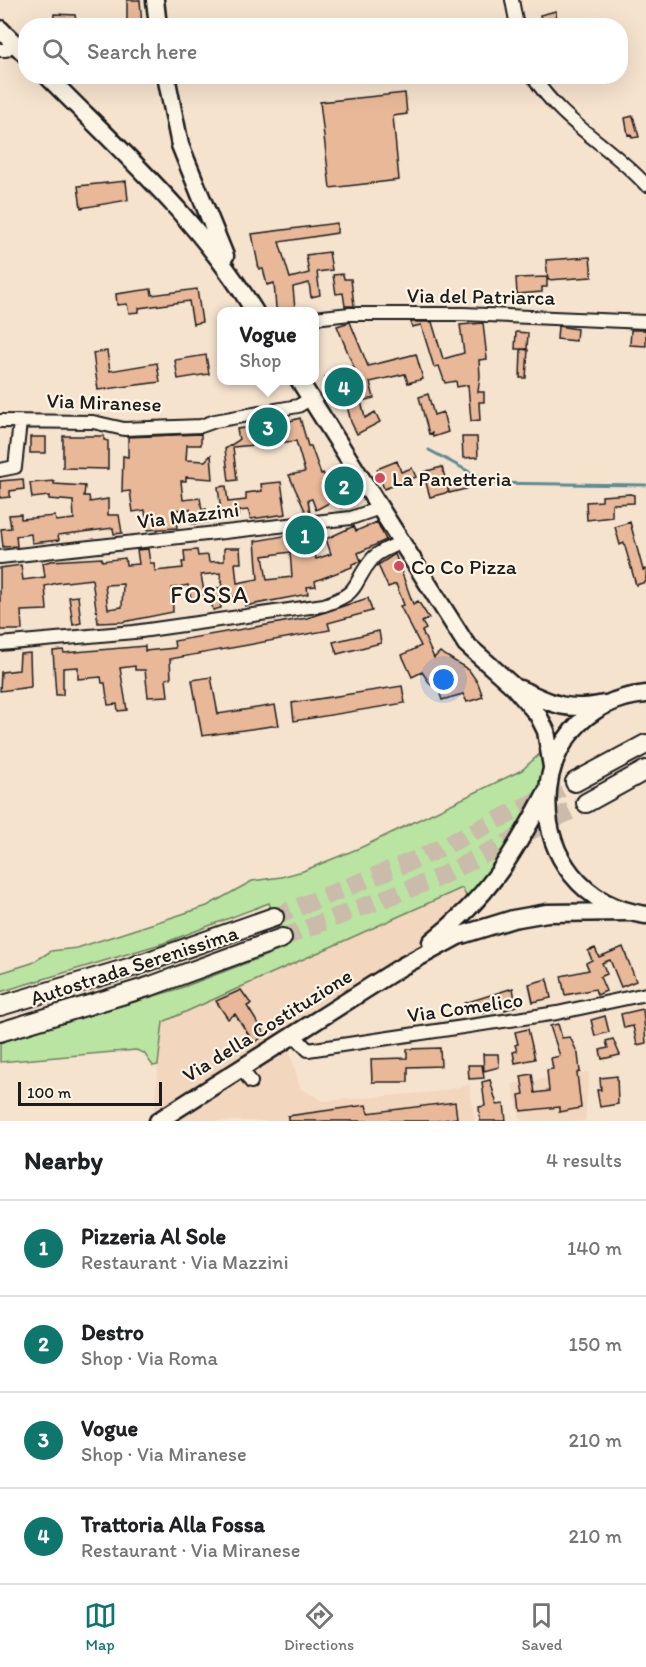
<!DOCTYPE html>
<html lang="en">
<head>
<meta charset="utf-8">
<style>
  body { margin:0; font-family:Itim,sans-serif; background:#f2f2f2; color:#202124 }
  .scale { position:absolute; left:18px; bottom:15px; width:144px; box-sizing:border-box; padding-left:6px; border:3px solid #1c1c1c; border-top:0; font-size:16px; line-height:21px; white-space:nowrap; color:#1c1c1c; -webkit-text-stroke:4px #fcf5e5; paint-order:stroke }
  .you { position:absolute; left:444px; top:680px; width:21px; height:21px; margin:-15px; border:4px solid #fff; border-radius:50%; background:#1a73e8; box-shadow:0 0 0 9px #1a73e833 }
  .badge { display:grid; place-items:center; width:39px; height:39px; border-radius:50%; background:#0f766e; color:#fff; font-size:20px; font-weight:700 }
  .pin { position:absolute; translate:-50% -50%; border:3px solid #fff; box-shadow:0 2px 6px #0006 }
  .popup { position:absolute; left:217px; top:307px; width:102px; height:78px; box-sizing:border-box; display:grid; place-content:center; border-radius:12px; background:#fff; filter:drop-shadow(0 2px 4px #0005); font-size:20px; white-space:nowrap; color:#757577 }
  .popup b { font-size:22px; color:#202124 }
  .popup::after { content:''; position:absolute; left:50%; top:100%; margin-left:-12px; border:12px solid transparent; border-top-color:#fff }
  .list { margin:0; padding:0; list-style:none }
  h2 { display:flex; justify-content:space-between; align-items:center; height:78px; margin:0; padding:0 24px; font-size:26px }
  h2 small { font-size:20px; font-weight:400; color:#757577 }
  .list li { display:grid; grid-template-columns:39px 1fr auto; gap:18px; align-items:center; box-sizing:border-box; height:96px; padding:0 24px; border-top:2px solid #e0e0e0 }
  .list b { display:block; font-size:22px; white-space:nowrap }
  .list p { margin:0; font-size:20px; white-space:nowrap; color:#757577 }
  .list em { font-size:20px; font-style:normal; color:#757577 }
  .icon { flex:none; width:33px; height:33px; fill:none; stroke:currentColor; stroke-width:2; stroke-linecap:round; stroke-linejoin:round }
  .map { position:relative; flex:none; width:646px; height:1121px; overflow:hidden }
  .search { position:absolute; background:#fff; box-shadow:0 6px 24px #0002; left:18px; right:18px; top:18px; height:66px; display:flex; align-items:center; gap:15px; box-sizing:border-box; padding:0 21px; border-radius:24px; color:#757577; font-size:22px }
  .sheet { height:462px; background:#fff }
  nav { display:flex; justify-content:space-around; align-items:center; box-sizing:border-box; height:84px; border-top:2px solid #e0e0e0; background:#fff; font-size:16px; color:#757577 }
  nav a { display:grid; justify-items:center; gap:3px }
  nav .on { color:#0f766e }
  .map>svg:first-child { display:block }
  .built { fill:#f2d6be }
  .green { fill:#bae4a1; stroke:#6b805e; stroke-width:1.5 }
  .lines { fill:none; stroke-linecap:round; stroke-linejoin:round }
  .stream { stroke:#5c8a95; stroke-width:3 }
  .building { fill:#e9b899; stroke:#1c1c1c; stroke-width:1.5; fill-rule:evenodd }
  .highway-tunnel { stroke:#cabbaa; stroke-width:18; stroke-dasharray:18 9; stroke-linecap:butt }
  .minor-casing { stroke:#1c1c1c; stroke-width:16 }
  .major-casing { stroke:#1c1c1c; stroke-width:21 }
  .highway-casing { stroke:#1c1c1c; stroke-width:22 }
  .minor { stroke:#fcf5e5; stroke-width:12 }
  .major { stroke:#fcf5e5; stroke-width:16 }
  .highway { stroke:#fcf5e5; stroke-width:18 }
  .poi-dot { fill:#d1495b; stroke:#fcf5e5; stroke-width:2 }
  .labels { text-anchor:middle; dominant-baseline:central; stroke-width:4.5; stroke-linejoin:round; paint-order:stroke }
  .street-label { font-size:21px; fill:#1c1c1c; stroke:#fcf5e5 }
  .poi-label { font-size:21px; fill:#1c1c1c; stroke:#fcf5e5; text-anchor:start }
  .quarter-label { font-size:24px; letter-spacing:1.5px; fill:#1c1c1c; stroke:#fcf5e5 }
</style>
</head>
<body>
<div class="map">
<svg width="646" height="1121" viewBox="0 0 646 1121">
  <rect width="100%" height="100%" fill="#f6e3ce"/>
  <filter id="ink" filterUnits="userSpaceOnUse"><feTurbulence type="fractalNoise" baseFrequency=".0167" numOctaves="2"/><feDisplacementMap in="SourceGraphic" scale="12" xChannelSelector="R" yChannelSelector="G"/><feConvolveMatrix kernelMatrix="1 2 1 2 8 2 1 2 1" color-interpolation-filters="sRGB"/></filter>
  <g filter="url(#ink)">
    <!-- built -->
    <path class="built" d="M 462,888 L 469,902 L 423,943 L 154,1113 L 163,1022 Z
      M 284,1044 L 291,1056 L 300,1088 L 323,1101 L 436,1092 L 469,1085 L 475,1121 L 163,1121 Z
      M 589,1072 L 585,1121 L 521,1121 L 512,1084 Z"/>
    <!-- green -->
    <path class="green" d="M 546,748 C 540,813 505,851 469,902 L 462,888 L 163,1022 L 158,1065 L 153,1066 L 144,1053 L 136,1050 L 0,1062 L 0,1042 L 178,989 L 286,948 L 269,903 L 164,943 L 0,992 L 0,973 L 32,963 L 51,951 L 77,948 L 207,906 L 252,881 L 281,877 L 303,871 L 362,847 L 522,770 Z"/>
    <g class="lines">
      <!-- stream -->
      <path class="stream" d="M 429,450 L 490,483 L 646,485"/>
    </g>
    <!-- building -->
    <path class="building" d="M 127,0 L 140,0 L 142,26 L 127,26 Z
      M 556,11 L 557,26 L 542,26 L 540,15 Z
      M 54,14 L 75,15 L 77,26 L 53,26 Z
      M 405,93 L 407,114 L 393,116 L 399,180 L 330,188 L 320,102 Z
      M 633,116 L 639,137 L 632,138 L 631,134 L 628,135 L 625,118 Z
      M 126,181 L 128,200 L 81,208 L 78,186 Z
      M 337,223 L 337,233 L 279,242 L 290,278 L 309,273 L 306,255 L 329,252 L 332,270 L 317,272 L 320,295 L 311,297 L 309,283 L 293,287 L 295,310 L 279,312 L 276,308 L 274,283 L 267,285 L 263,269 L 259,269 L 252,234 Z
      M 590,257 L 592,277 L 548,280 L 546,260 Z
      M 343,274 L 344,279 L 351,279 L 354,306 L 345,306 L 343,293 L 336,294 L 333,275 Z
      M 547,277 L 547,287 L 542,287 L 542,292 L 517,294 L 516,278 Z
      M 151,289 L 152,295 L 197,289 L 202,322 L 193,324 L 189,301 L 139,308 L 139,312 L 129,313 L 127,304 L 117,305 L 116,294 Z
      M 350,322 L 368,366 L 416,354 L 423,379 L 408,383 L 405,374 L 370,382 L 374,398 L 361,401 L 365,418 L 375,412 L 380,422 L 357,434 L 351,422 L 341,382 L 327,387 L 325,377 L 355,370 L 337,326 Z
      M 411,322 L 432,322 L 443,359 L 464,353 L 460,325 L 483,323 L 487,359 L 479,360 L 480,376 L 478,392 L 484,392 L 484,402 L 479,402 L 480,420 L 471,421 L 468,385 L 457,387 L 456,381 L 445,383 L 439,366 L 434,367 L 421,325 L 412,327 Z
      M 558,326 L 577,329 L 576,341 L 557,339 Z
      M 631,330 L 646,330 L 646,346 L 630,345 Z
      M 516,332 L 528,333 L 527,349 L 515,349 Z
      M 521,349 L 528,350 L 526,378 L 520,378 Z
      M 107,351 L 110,371 L 157,363 L 160,382 L 98,390 L 93,353 Z
      M 206,355 L 209,374 L 178,379 L 175,360 Z
      M 428,394 L 434,415 L 443,412 L 448,432 L 433,437 L 432,433 L 429,434 L 419,397 Z
      M 300,418 L 308,446 L 311,446 L 321,474 L 323,473 L 327,480 L 340,473 L 356,499 L 342,508 L 336,499 L 316,510 L 312,499 L 308,500 L 310,514 L 307,515 L 289,475 L 305,472 L 296,441 L 233,447 L 237,480 L 229,481 L 225,449 L 239,440 L 237,429 L 280,424 Z
      M 201,434 L 201,445 L 187,445 L 186,460 L 205,461 L 211,455 L 213,479 L 186,477 L 186,481 L 181,481 L 183,500 L 200,498 L 202,510 L 206,509 L 207,522 L 192,524 L 190,509 L 175,510 L 177,528 L 147,530 L 145,510 L 133,512 L 130,491 L 122,492 L 123,456 L 128,457 L 128,437 Z
      M 63,436 L 104,436 L 104,440 L 108,441 L 108,469 L 63,468 Z
      M 30,437 L 46,437 L 46,453 L 30,453 Z
      M 462,437 L 477,437 L 478,457 L 463,458 Z
      M 397,461 L 401,472 L 412,468 L 416,477 L 384,489 L 377,469 Z
      M 442,467 L 447,485 L 464,480 L 466,489 L 449,493 L 447,486 L 449,492 L 430,497 L 423,472 Z
      M 23,479 L 24,489 L 10,491 L 10,497 L 0,498 L 0,481 Z
      M 54,481 L 54,484 L 85,486 L 84,496 L 89,496 L 90,502 L 108,499 L 108,515 L 119,515 L 122,533 L 114,534 L 113,528 L 83,532 L 58,535 L 59,540 L 32,543 L 31,534 L 16,536 L 17,546 L 3,547 L 1,529 L 11,528 L 9,515 L 21,514 L 21,519 L 55,516 L 56,521 L 74,519 L 73,501 L 49,499 L 49,496 L 32,498 L 30,483 Z
      M 281,482 L 286,514 L 251,519 L 248,510 L 238,511 L 238,517 L 222,520 L 218,487 L 226,486 L 228,502 L 246,500 L 246,493 L 262,491 L 261,484 Z
      M 630,494 L 634,495 L 634,503 L 612,504 L 612,517 L 587,520 L 586,502 L 602,501 L 602,496 Z
      M 377,522 L 386,540 L 358,553 L 361,561 L 352,564 L 352,567 L 315,581 L 316,586 L 307,587 L 308,594 L 245,606 L 243,596 L 219,598 L 221,608 L 213,610 L 209,590 L 222,587 L 220,573 L 201,575 L 205,597 L 191,599 L 188,585 L 172,588 L 173,612 L 123,622 L 98,623 L 92,579 L 57,583 L 45,586 L 47,610 L 21,611 L 22,630 L 0,630 L 0,568 L 21,565 L 23,580 L 45,577 L 43,563 L 51,561 L 102,558 L 102,561 L 125,558 L 126,565 L 139,564 L 137,550 L 148,549 L 150,563 L 154,563 L 155,571 L 183,568 L 182,562 L 185,562 L 184,551 L 197,550 L 198,556 L 208,555 L 209,562 L 224,561 L 224,548 L 240,548 L 241,563 L 235,563 L 237,583 L 258,579 L 255,541 L 312,531 L 316,559 L 331,554 L 326,539 L 354,526 L 356,531 ZM 290,552 L 292,577 L 267,580 L 263,556 ZM 123,584 L 122,607 L 108,609 L 105,585 Z
      M 630,522 L 643,570 L 646,569 L 646,582 L 636,585 L 624,543 L 620,545 L 615,527 Z
      M 395,554 L 413,604 L 418,601 L 429,618 L 422,622 L 426,629 L 422,631 L 434,658 L 440,652 L 469,670 L 478,683 L 483,697 L 467,702 L 463,694 L 442,700 L 436,682 L 431,685 L 422,672 L 412,677 L 402,655 L 421,646 L 400,606 L 404,605 L 396,584 L 388,587 L 378,565 Z
      M 78,596 L 81,623 L 73,625 L 69,597 Z
      M 368,598 L 372,611 L 328,623 L 330,630 L 170,659 L 171,678 L 166,679 L 168,696 L 148,697 L 145,670 L 135,670 L 135,666 L 120,668 L 127,710 L 118,711 L 117,704 L 108,705 L 105,683 L 102,683 L 101,677 L 78,679 L 78,667 L 63,668 L 63,695 L 56,695 L 53,651 L 63,650 L 64,653 L 145,646 L 145,651 L 175,648 L 174,641 L 307,618 Z
      M 379,631 L 381,643 L 337,654 L 333,642 Z
      M 30,653 L 31,687 L 0,691 L 1,672 L 19,670 L 20,654 Z
      M 211,677 L 218,714 L 275,705 L 279,725 L 202,736 L 192,680 Z
      M 402,686 L 405,703 L 294,721 L 292,703 Z
      M 623,947 L 636,981 L 621,987 L 610,960 L 602,963 L 607,974 L 600,977 L 606,991 L 597,995 L 595,989 L 565,995 L 561,976 L 589,970 L 586,963 L 592,960 L 588,951 L 595,948 L 599,957 Z
      M 547,979 L 551,998 L 533,1002 L 529,984 Z
      M 513,988 L 516,1006 L 505,1010 L 500,1002 L 496,1003 L 496,1009 L 483,1013 L 481,1009 L 468,1013 L 465,1003 Z
      M 241,990 L 251,1004 L 247,1006 L 265,1035 L 254,1043 L 235,1014 L 228,1019 L 216,1001 Z
      M 643,1009 L 646,1043 L 637,1045 L 633,1026 L 624,1028 L 621,1014 Z
      M 605,1016 L 609,1032 L 595,1036 L 591,1020 Z
      M 558,1024 L 562,1038 L 570,1037 L 578,1054 L 580,1072 L 577,1073 L 581,1108 L 559,1112 L 559,1107 L 521,1111 L 519,1095 L 524,1094 L 521,1076 L 532,1074 L 535,1093 L 549,1091 L 547,1070 L 553,1069 L 551,1058 L 560,1056 L 550,1026 Z
      M 528,1029 L 535,1059 L 515,1063 L 513,1052 L 517,1051 L 515,1045 L 518,1044 L 515,1032 Z
      M 613,1039 L 620,1055 L 602,1059 L 600,1050 L 608,1048 L 606,1041 Z
      M 440,1048 L 441,1066 L 408,1067 L 408,1082 L 372,1082 L 371,1059 L 407,1058 L 407,1049 Z
      M 483,1054 L 498,1054 L 499,1067 L 484,1071 Z
      M 468,1065 L 482,1065 L 484,1078 L 469,1079 Z
      M 617,1076 L 618,1104 L 600,1107 L 597,1090 L 601,1090 L 600,1078 Z
      M 490,1080 L 497,1105 L 504,1104 L 506,1121 L 480,1121 L 479,1107 L 485,1106 L 482,1082 Z
      M 455,1102 L 457,1118 L 436,1121 L 288,1121 L 288,1116 L 366,1105 L 368,1113 Z"/>
    <g class="lines">
      <!-- highway-tunnel -->
      <path class="highway-tunnel" d="M 274,917 L 424,856 L 575,782
        M 282,938 L 435,879 L 586,803"/>
      <defs>
        <path id="minor" d="M 512,0 L 517,26
          M 0,50 L 6,50 L 13,43
          M 533,76 C 561,122 611,146 646,185
          M 314,318 L 350,314 L 463,314 L 646,322
          M 0,421 L 93,422 L 124,429 L 201,426 L 215,421 L 298,406 L 310,399
          M 0,470 L 15,467 L 20,422
          M 0,557 L 351,518 L 380,508
          M 0,644 L 134,632 L 324,605 C 364,591 350,585 373,558 C 379,551 392,547 401,542
          M 294,1035 L 308,1050 L 557,1013 L 646,994
          M 241,1067 L 251,1082"/>
        <path id="major" d="M 155,0 L 158,26
          M 0,29 L 26,55
          M 47,76 C 121,151 200,221 255,312
          M 166,76 L 180,145 L 225,256
          M 299,380 L 466,644 L 513,686 L 538,715 L 546,731 L 552,767
          M 520,689 C 552,704 567,712 604,704
          M 646,694 C 515,706 514,897 646,915
          M 431,942 C 488,897 512,857 546,793
          M 158,1121 L 401,967 L 458,936 L 513,919 L 547,913 L 629,912"/>
        <path id="highway" d="M 575,782 L 646,744
          M 586,803 L 646,770
          M 0,1006 L 132,967 L 274,917
          M 0,1032 L 151,986 L 282,938"/>
      </defs>
      <!-- minor casing -->
      <use href="#minor" class="minor-casing"/>
      <!-- major casing -->
      <use href="#major" class="major-casing"/>
      <!-- highway casing -->
      <use href="#highway" class="highway-casing"/>
      <!-- minor -->
      <use href="#minor" class="minor"/>
      <!-- major -->
      <use href="#major" class="major"/>
      <!-- highway -->
      <use href="#highway" class="highway"/>
    </g>
  </g>
  <!-- markers -->
  <g class="poi-dot">
    <circle cx="380" cy="478" r="6"/>
    <circle cx="399" cy="566" r="6"/>
  </g>
  <g class="labels">
    <!-- street labels -->
    <g class="street-label">
      <text transform="translate(481 296) rotate(1)">Via del Patriarca</text>
      <text transform="translate(104 402) rotate(2)">Via Miranese</text>
      <text transform="translate(188 515) rotate(-7)">Via Mazzini</text>
      <text transform="translate(134 965) rotate(-18)">Autostrada Serenissima</text>
      <text transform="translate(465 1007) rotate(-8)">Via Comelico</text>
      <text transform="translate(267 1025) rotate(-32)">Via della Costituzione</text>
    </g>
    <!-- poi labels -->
    <g class="poi-label">
      <text x="392" y="478">La Panetteria</text>
      <text x="411" y="566">Co Co Pizza</text>
    </g>
    <!-- quarter labels -->
    <g class="quarter-label">
      <text x="210" y="594">FOSSA</text>
    </g>
  </g>
</svg>
<div class="scale">100 m</div>
<div class="you"></div>
<div class="pin badge" style="left:305px;top:535px">1</div>
<div class="pin badge" style="left:344px;top:486px">2</div>
<div class="pin badge" style="left:268px;top:427px">3</div>
<div class="popup"><b>Vogue</b>Shop</div>
<div class="pin badge" style="left:344px;top:387px">4</div>
<div class="search"><svg class="icon" aria-label="search" viewBox="0 0 24 24"><circle cx="10" cy="10" r="6"/><path d="M15 15l6 6"/></svg>Search here</div>
</div>
<section class="sheet">
<h2>Nearby<small>4 results</small></h2>
<ul class="list">
<li><span class="badge">1</span><div><b>Pizzeria Al Sole</b><p>Restaurant · Via Mazzini</p></div><em>140 m</em></li>
<li><span class="badge">2</span><div><b>Destro</b><p>Shop · Via Roma</p></div><em>150 m</em></li>
<li><span class="badge">3</span><div><b>Vogue</b><p>Shop · Via Miranese</p></div><em>210 m</em></li>
<li><span class="badge">4</span><div><b>Trattoria Alla Fossa</b><p>Restaurant · Via Miranese</p></div><em>210 m</em></li>
</ul>
</section>
<nav>
<a class="on"><svg class="icon" aria-label="map" viewBox="0 0 24 24"><path d="M3 6l6-2 6 2 6-2v14l-6 2-6-2-6 2zM9 4v14M15 6v14"/></svg>Map</a>
<a><svg class="icon" aria-label="directions" viewBox="0 0 24 24"><path d="M12 3l9 9-9 9-9-9zM9 14v-3h6M13 9l2 2-2 2"/></svg>Directions</a>
<a><svg class="icon" aria-label="saved" viewBox="0 0 24 24"><path d="M7 4h10v16l-5-4-5 4z"/></svg>Saved</a>
</nav>
</body>
</html>
